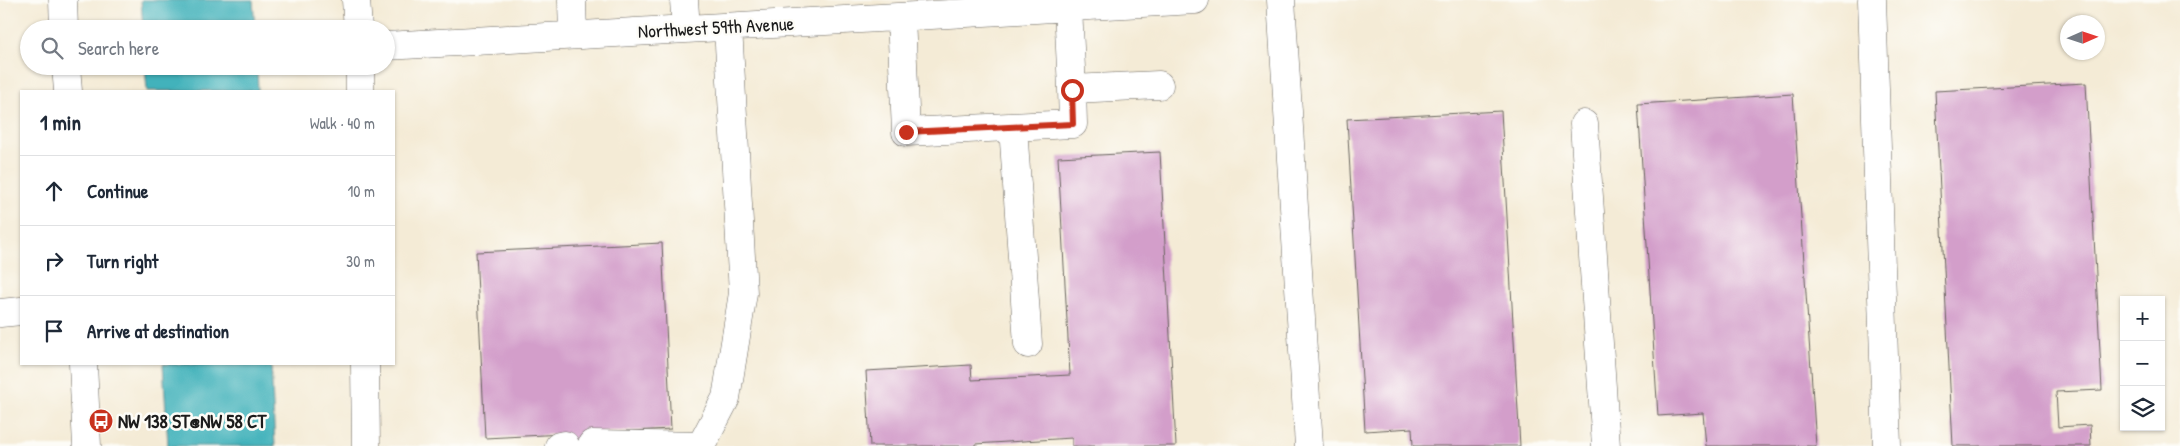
<!DOCTYPE html>
<html lang="en">
<head>
<meta charset="utf-8">
<style>
  body { margin:0; font-family:"Patrick Hand",sans-serif; background:#f6f6f7; color:#1f2937 }
  .controls { position:absolute; right:15px; bottom:15px; display:grid; overflow:hidden; border-radius:0px; box-shadow:0 1px 4px #0004 }
  .controls button { width:45px; height:45px; display:grid; place-items:center; padding:0; border:0; border-bottom:1px solid #e0e1e3; background:#fff; color:#1f2937; font:25px sans-serif }
  .compass { position:absolute; left:2060px; top:15px; width:45px; height:45px; border-radius:50%; background:#fff; box-shadow:0 1px 4px #0004; rotate:87deg }
  .stop { position:absolute; width:15px; height:15px; margin:-11px; border:4px solid #c8321e; border-radius:50%; background:#fff }
  .stop.end { background:#c8321e; border-color:#fff; box-shadow:0 1px 5px #0008 }
  .list { margin:0; padding:0; list-style:none }
  h2 { display:flex; justify-content:space-between; align-items:center; height:65px; margin:0; padding:0 20px; font-size:21px }
  h2 small { font-size:16px; font-weight:400; color:#747a83 }
  .list li { display:grid; grid-template-columns:32px 1fr auto; gap:15px; align-items:center; box-sizing:border-box; height:70px; padding:0 20px; border-top:1px solid #e0e1e3 }
  .list b { display:block; font-size:19px; white-space:nowrap }
  .list em { font-size:16px; font-style:normal; color:#747a83 }
  .icon { flex:none; width:28px; height:28px; fill:none; stroke:currentColor; stroke-width:2; stroke-linecap:round; stroke-linejoin:round }
  .map { position:relative; flex:none; width:2180px; height:446px; overflow:hidden }
  .search { position:absolute; background:#fff; box-shadow:0 1px 4px #0004; left:20px; top:20px; width:375px; height:55px; display:flex; align-items:center; gap:12px; box-sizing:border-box; padding:0 18px; border-radius:28px; color:#747a83; font-size:19px }
  .panel { position:absolute; background:#fff; box-shadow:0 1px 4px #0004; left:20px; top:90px; width:375px; height:275px; border-radius:0px }
  .map>svg:first-child { display:block }
  .water { fill:#42b2bb; stroke:#2f676c }
  .building { fill:#d39eca }
  .lines { fill:none; stroke-linecap:round; stroke-linejoin:round }
  .minor-casing { stroke:#68645d; stroke-width:29 }
  .minor { stroke:#fff; stroke-width:28 }
  .route { stroke:#c8321e; stroke-width:6 }
  .labels { text-anchor:middle; dominant-baseline:central; stroke-width:5; stroke-linejoin:round; paint-order:stroke }
  .street-label { font-size:19px; fill:#1c1c1c; stroke:#fdfcf7 }
  .poi-label { font-size:19px; font-weight:bold; fill:#1c1c1c; stroke:#fdfcf7; text-anchor:start }
</style>
</head>
<body>
<div class="map">
<svg width="2180" height="446" viewBox="0 0 2180 446">
  <rect width="100%" height="100%" fill="#fdfcf7"/>
  <filter id="ink" filterUnits="userSpaceOnUse"><feTurbulence type="fractalNoise" baseFrequency=".02" numOctaves="2"/><feDisplacementMap in="SourceGraphic" scale="10" xChannelSelector="R" yChannelSelector="G"/><feConvolveMatrix kernelMatrix="1 2 1 2 8 2 1 2 1" color-interpolation-filters="sRGB"/></filter>
  <filter id="wash" filterUnits="userSpaceOnUse"><feTurbulence type="fractalNoise" baseFrequency=".0096" numOctaves="4" result="noise"/><feDisplacementMap in="SourceGraphic" scale="20" xChannelSelector="R" yChannelSelector="G"/><feGaussianBlur stdDeviation="1.12" result="paint"/><feColorMatrix in="noise" values="0 0 0 0 0 0 0 0 0 0 0 0 0 0 0 0 0 1.4 0 .05"/><feComposite in="paint" operator="in"/></filter>
  <g filter="url(#wash)">
    <rect width="100%" height="100%" fill="#f4ebd6"/>
    <!-- water -->
    <path class="water" d="M 141,0 L 253,0 L 255,29 L 143,29 Z
      M 145,66 L 257,66 L 258,91 L 147,91 Z
      M 163,364 L 271,364 L 275,446 L 168,446 Z"/>
    <g id="blocks">
      <!-- building -->
      <path class="building" d="M 2086,83 L 2102,390 L 2056,392 L 2058,427 L 2090,425 L 2091,446 L 1953,446 L 1935,91 Z
        M 1793,94 L 1816,446 L 1706,446 L 1703,413 L 1658,416 L 1638,104 Z
        M 1501,111 L 1520,446 L 1413,446 L 1412,428 L 1365,431 L 1347,119 Z
        M 1160,152 L 1176,446 L 1072,446 L 1072,438 L 975,444 L 975,446 L 870,446 L 866,371 L 971,365 L 972,380 L 1070,375 L 1058,157 Z
        M 662,243 L 671,429 L 591,433 L 592,446 L 565,446 L 564,434 L 485,438 L 476,252 Z"/>
    </g>
  </g>
  <g filter="url(#ink)">
    <use href="#blocks" fill-opacity="0" stroke="#68645d" stroke-width="1"/>
    <g class="lines">
      <defs>
        <path id="minor" d="M 63,0 L 64,29
          M 356,0 L 358,29
          M 572,0 L 573,35
          M 684,0 L 686,29
          M 1281,0 L 1309,446
          M 1872,0 L 1887,446
          M 1068,7 L 1072,89 L 1159,85
          M 901,17 L 906,132 L 1073,124 L 1072,89
          M 386,46 L 1195,0
          M 66,66 L 68,91
          M 360,66 L 360,91
          M 1584,124 L 1606,446
          M 1013,127 L 1028,344
          M 0,313 L 21,311
          M 83,364 L 87,446
          M 365,364 L 366,446
          M 592,444 L 702,446
          M 559,446 L 565,445
          M 701,446 L 726,398 L 743,293 L 728,27"/>
      </defs>
      <!-- minor casing -->
      <use href="#minor" class="minor-casing"/>
      <!-- minor -->
      <use href="#minor" class="minor"/>
    </g>
  </g>
  <g class="lines" filter="url(#ink)">
    <!-- route -->
    <path class="route" d="M 906,132 L 1073,124 L 1072,90"/>
  </g>
  <!-- icons -->
  <defs>
    <symbol id="bus-disc" viewBox="-11 -11 22 22"><circle r="9.5" fill="#c8321e" stroke="#fdfcf7"/><path d="M-5-6H5V4H4V6H2V4H-2V6H-4V4H-5ZM-3.5-4V0h7V-4ZM-3.5 1.2v1.5H-2V1.2ZM2 1.2v1.5H3.5V1.2Z" fill="#fff"/></symbol>
  </defs>
  <g fill-rule="evenodd">
    <use href="#bus-disc" x="87" y="407" width="28" height="28"/>
  </g>
  <g class="labels">
    <!-- street labels -->
    <g class="street-label">
      <text transform="translate(716 27) rotate(-3)">Northwest 59th Avenue</text>
    </g>
    <!-- poi labels -->
    <g class="poi-label">
      <text x="118" y="421">NW 138 ST@NW 58 CT</text>
    </g>
  </g>
</svg>
<div class="controls">
<button>+</button>
<button>−</button>
<button><svg class="icon" aria-label="layers" viewBox="0 0 24 24"><path d="M12 4l9 5-9 5-9-5zM3 14l9 5 9-5"/></svg></button>
</div>
<svg class="compass" viewBox="-18 -18 36 36"><path d="M0-13l5 13h-10z" fill="#e53935"/><path d="M0 13l5-13h-10z" fill="#747a83"/></svg>
<div class="stop" style="left:1072px;top:90px"></div>
<div class="stop end" style="left:906px;top:132px"></div>
<div class="search"><svg class="icon" aria-label="search" viewBox="0 0 24 24"><circle cx="10" cy="10" r="6"/><path d="M15 15l6 6"/></svg>Search here</div>
<section class="panel">
<h2>1 min<small>Walk · 40 m</small></h2>
<ul class="list">
<li><svg class="icon" aria-label="ahead" viewBox="0 0 24 24"><path d="M12 20V5M6 11l6-6 6 6"/></svg><div><b>Continue</b></div><em>10 m</em></li>
<li><svg class="icon" aria-label="right" viewBox="0 0 24 24"><path d="M7 20v-9h11M14 6l5 5-5 5"/></svg><div><b>Turn right</b></div><em>30 m</em></li>
<li><svg class="icon" aria-label="arrive" viewBox="0 0 24 24"><path d="M6 21V4h12l-3 4 3 4H6"/></svg><div><b>Arrive at destination</b></div></li>
</ul>
</section>
</div>
</body>
</html>
